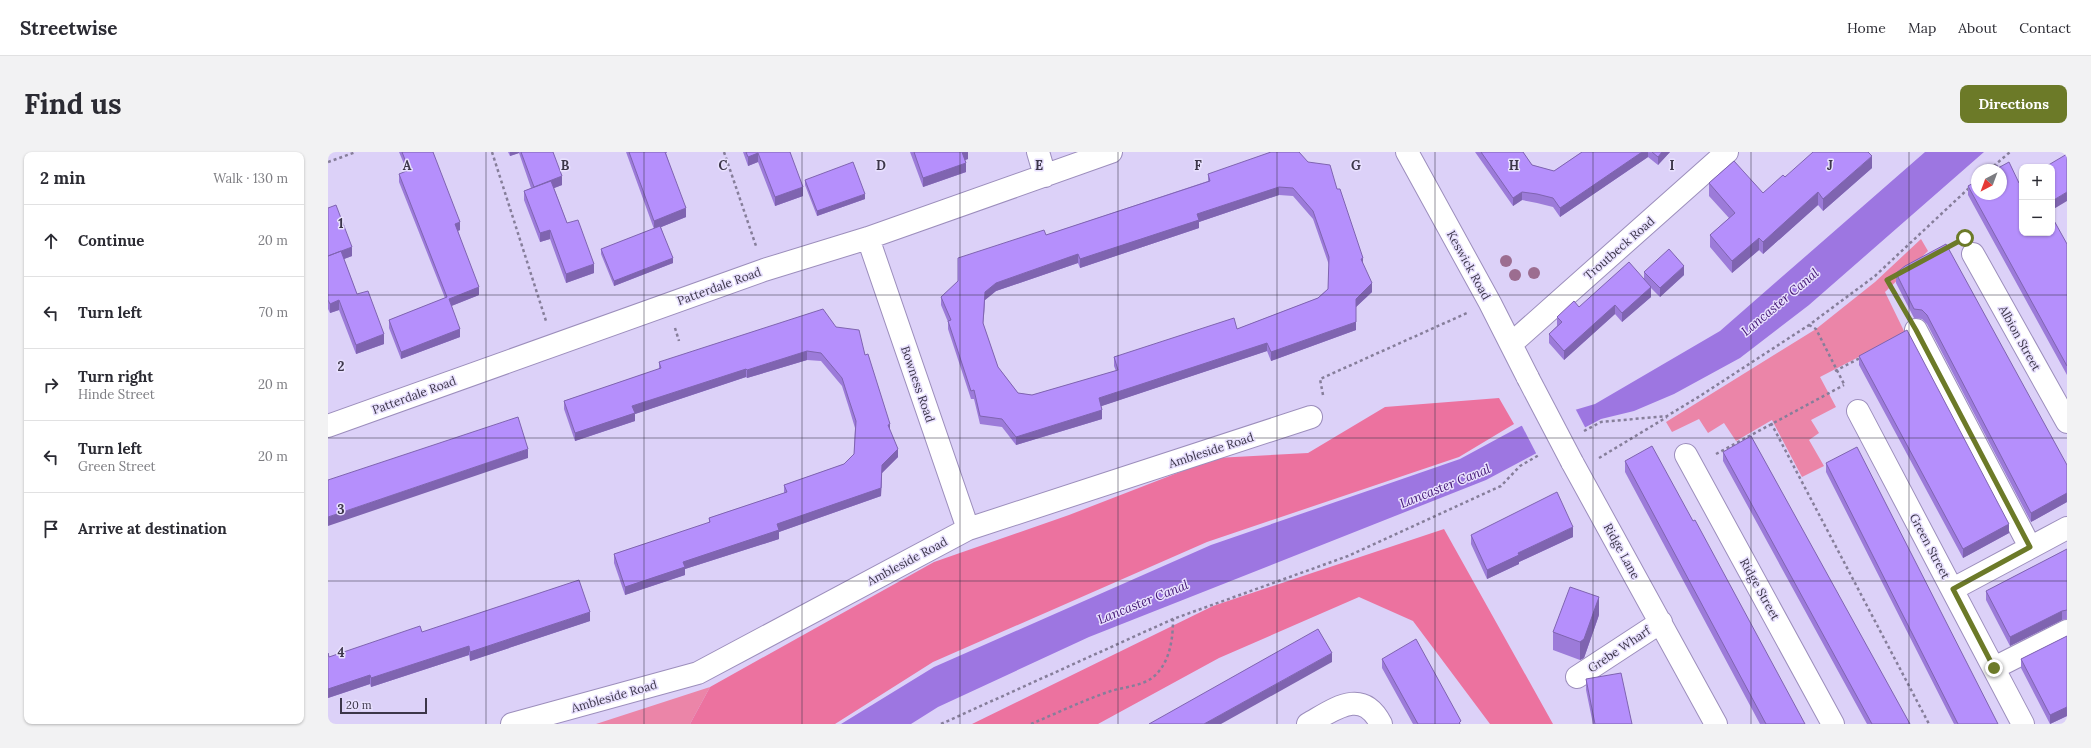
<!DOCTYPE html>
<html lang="en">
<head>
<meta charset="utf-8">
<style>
  body { margin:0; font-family:Lora,serif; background:#f2f2f3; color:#2b2b33 }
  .controls { position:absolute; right:12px; top:12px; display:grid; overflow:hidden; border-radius:8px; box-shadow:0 1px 3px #0004 }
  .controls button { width:36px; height:36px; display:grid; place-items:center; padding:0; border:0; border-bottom:1px solid #e1e1e2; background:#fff; color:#2b2b33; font:20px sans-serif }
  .compass { position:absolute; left:1643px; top:12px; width:36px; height:36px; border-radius:50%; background:#fff; box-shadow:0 1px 3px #0004; rotate:221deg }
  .scale { position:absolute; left:12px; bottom:10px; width:87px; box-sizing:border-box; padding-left:4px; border:2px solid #3c3649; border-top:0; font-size:11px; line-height:14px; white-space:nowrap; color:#3c3649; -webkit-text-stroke:3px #e8e0fe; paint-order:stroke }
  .stop { position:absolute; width:12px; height:12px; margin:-9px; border:3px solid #6c7a28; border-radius:50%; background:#fff }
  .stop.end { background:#6c7a28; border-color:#fff; box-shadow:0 1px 4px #0008 }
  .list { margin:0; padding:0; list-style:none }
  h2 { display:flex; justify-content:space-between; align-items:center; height:52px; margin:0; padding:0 16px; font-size:17px }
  h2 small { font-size:13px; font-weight:400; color:#7c7c81 }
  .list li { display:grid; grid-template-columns:26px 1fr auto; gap:12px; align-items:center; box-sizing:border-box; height:72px; padding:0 16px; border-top:1px solid #e1e1e2 }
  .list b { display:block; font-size:15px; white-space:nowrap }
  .list p { margin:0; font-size:13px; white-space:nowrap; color:#7c7c81 }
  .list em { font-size:13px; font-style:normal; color:#7c7c81 }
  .icon { flex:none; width:22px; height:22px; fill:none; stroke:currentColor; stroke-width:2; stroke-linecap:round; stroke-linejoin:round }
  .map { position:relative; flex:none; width:1739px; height:572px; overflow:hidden; border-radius:8px }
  header { display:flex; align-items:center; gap:24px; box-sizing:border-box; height:56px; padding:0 20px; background:#fff; border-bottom:1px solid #e1e1e2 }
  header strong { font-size:19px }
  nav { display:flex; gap:22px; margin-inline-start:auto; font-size:14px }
  .intro { display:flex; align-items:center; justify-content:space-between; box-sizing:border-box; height:96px; padding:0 24px }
  h1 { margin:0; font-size:28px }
  .button { padding:10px 18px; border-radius:8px; background:#6c7a28; color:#fff; font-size:14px; font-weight:700 }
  main { display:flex; gap:24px; padding:0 24px }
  aside { flex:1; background:#fff; border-radius:8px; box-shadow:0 1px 3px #0004 }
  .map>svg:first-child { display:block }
  .green { fill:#eb85a8 }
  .forest { fill:#ec729f }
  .water { fill:#9d76e1 }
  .pier { fill:#dcd1f8 }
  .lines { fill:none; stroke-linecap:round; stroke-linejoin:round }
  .minor-casing { stroke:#9c8ebc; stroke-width:24 }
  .path { stroke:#867e9a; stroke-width:2.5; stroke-dasharray:3 3; stroke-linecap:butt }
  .minor { stroke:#fff; stroke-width:22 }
  .minor-bridge-casing { stroke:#9c8ebc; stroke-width:24; stroke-linecap:butt }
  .minor-bridge { stroke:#fff; stroke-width:22 }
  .tree { fill:#9c6d90 }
  .wall { fill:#9c7bd9; fill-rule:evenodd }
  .shaded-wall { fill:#7f64b0 }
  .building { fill:#b58ffc; stroke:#7f64b0; fill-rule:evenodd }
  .route { stroke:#6c7a28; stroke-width:5 }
  .grid { fill:none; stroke:#3c3649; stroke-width:1; stroke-opacity:0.55 }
  .labels { text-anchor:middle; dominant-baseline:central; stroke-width:3; stroke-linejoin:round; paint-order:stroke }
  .street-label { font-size:12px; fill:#3c3649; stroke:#e8e0fe }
  .water-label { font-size:13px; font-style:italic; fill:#401373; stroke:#e8e0fe }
  .grid-label { font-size:13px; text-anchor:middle; font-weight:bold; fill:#3c3649; stroke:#e8e0fe; stroke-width:3; stroke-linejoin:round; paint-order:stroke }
</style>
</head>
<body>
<header>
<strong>Streetwise</strong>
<nav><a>Home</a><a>Map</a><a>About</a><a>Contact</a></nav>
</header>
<div class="intro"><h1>Find us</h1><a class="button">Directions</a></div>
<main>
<aside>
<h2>2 min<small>Walk · 130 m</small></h2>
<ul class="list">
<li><svg class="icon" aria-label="ahead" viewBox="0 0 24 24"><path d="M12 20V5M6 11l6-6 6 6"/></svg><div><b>Continue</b></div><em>20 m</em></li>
<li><svg class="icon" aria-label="left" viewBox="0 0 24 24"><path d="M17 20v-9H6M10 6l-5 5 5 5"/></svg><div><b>Turn left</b></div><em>70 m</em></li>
<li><svg class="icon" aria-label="right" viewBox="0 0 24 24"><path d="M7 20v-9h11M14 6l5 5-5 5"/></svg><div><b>Turn right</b><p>Hinde Street</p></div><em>20 m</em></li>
<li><svg class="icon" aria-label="left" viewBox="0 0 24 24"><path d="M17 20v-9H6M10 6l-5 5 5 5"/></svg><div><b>Turn left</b><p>Green Street</p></div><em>20 m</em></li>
<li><svg class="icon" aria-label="arrive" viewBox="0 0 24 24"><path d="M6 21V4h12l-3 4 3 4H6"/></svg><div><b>Arrive at destination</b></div></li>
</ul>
</aside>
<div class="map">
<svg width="1739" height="572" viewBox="0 0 1739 572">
  <rect width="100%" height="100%" fill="#dcd1f8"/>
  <!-- green -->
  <path class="green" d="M 1593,87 L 1600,99 L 1557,140 L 1577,181 L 1492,225 L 1508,255 L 1483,268 L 1491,281 L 1481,288 L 1496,314 L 1474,325 L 1444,268 L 1408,289 L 1396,271 L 1380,281 L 1371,267 L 1344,280 L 1338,270 L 1488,177 L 1547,130 Z
    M 382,535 L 362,572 L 268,572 Z"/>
  <!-- forest -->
  <path class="forest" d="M 1171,246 L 1186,272 L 1131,305 L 879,390 L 605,510 L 507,572 L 362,572 L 382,535 L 606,410 L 741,363 L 888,306 L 980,301 L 1057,255 Z
    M 1116,377 L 1225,572 L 1162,572 L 1085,469 L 1031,445 L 891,506 L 770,572 L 644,572 L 885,454 Z"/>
  <!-- water -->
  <path class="water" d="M 1597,0 L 1656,0 L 1481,153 L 1412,206 L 1346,242 L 1306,259 L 1273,267 L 1158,328 L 761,485 L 610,555 L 583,572 L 513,572 L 606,515 L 883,393 L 1132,307 L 1193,274 L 1267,252 L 1392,179 Z"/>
  <!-- pier -->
  <path class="pier" d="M 1247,256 L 1258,277 L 1209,303 L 1193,272 Z"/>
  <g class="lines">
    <defs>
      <path id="minor" d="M 710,0 L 717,24
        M 1079,0 L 1162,151 L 1200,226
        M 540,86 L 640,377
        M 1645,102 L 1739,270
        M 1588,178 L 1702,395
        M 1183,192 L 1399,0
        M 1530,259 L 1695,572
        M 0,274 L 436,118 L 540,86 L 783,0
        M 1358,303 L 1505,572
        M 1244,310 L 1388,572
        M 1625,437 L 1739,376
        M 1666,516 L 1739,479
        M 1249,525 L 1333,470
        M 184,572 L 370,521 L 640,377 L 983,265
        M 980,572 C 1007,557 1034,535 1053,572"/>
    </defs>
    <!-- minor casing -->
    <use href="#minor" class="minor-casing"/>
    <!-- path -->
    <path class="path" d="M 164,0 L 218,169
      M 396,0 L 428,94
      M 0,10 L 28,0
      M 1661,18 L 1682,0
      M 1570,123 L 1559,128 L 1576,157
      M 1481,173 L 1488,177 L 1517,234
      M 347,176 L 351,189
      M 1507,219 L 1534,205
      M 995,243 L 992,227 L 1139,161
      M 1443,271 L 1601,572
      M 1256,279 L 1273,270 L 1339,264 L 1372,244 L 1481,173 L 1547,124 L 1641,36
      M 1388,302 L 1516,233
      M 1271,306 L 1339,265
      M 613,572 L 845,467 L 1020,404 L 1173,334 L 1192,314 L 1211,303
      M 703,572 C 729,561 756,548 783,539 C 796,535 813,534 824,526 C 842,512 845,487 845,467"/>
    <!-- minor -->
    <use href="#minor" class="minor"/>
    <defs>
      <path id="minor-bridge" d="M 1200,226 L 1244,310"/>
    </defs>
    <!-- minor-bridge casing -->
    <use href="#minor-bridge" class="minor-bridge-casing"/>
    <!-- minor-bridge -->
    <use href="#minor-bridge" class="minor-bridge"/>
  </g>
  <!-- trees -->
  <g class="tree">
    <circle cx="1178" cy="109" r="6"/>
    <circle cx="1206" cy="121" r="6"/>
    <circle cx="1187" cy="123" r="6"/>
  </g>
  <!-- wall -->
  <path class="wall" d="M 71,0 L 105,0 L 132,78 L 130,79 L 151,143 L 123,154 L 132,185 L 73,207 L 61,176 L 61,168 L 117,146 L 71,30 L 71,22 L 79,19 Z
    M 180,0 L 225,0 L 234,33 L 226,36 L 239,71 L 266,121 L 238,131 L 222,87 L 212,90 L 196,48 L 196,39 L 203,36 L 191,1 L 182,4 Z
    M 298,0 L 339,0 L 339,1 L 338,1 L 358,65 L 333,75 L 345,111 L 286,134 L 273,102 L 273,97 L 326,77 Z
    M 415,0 L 462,0 L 475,44 L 447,54 L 430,10 L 420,14 Z
    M 582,0 L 640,0 L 640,7 L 637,8 L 638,20 L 595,35 Z
    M 1147,0 L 1195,0 L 1204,13 L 1226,19 L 1254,0 L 1342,0 L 1330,13 L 1320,5 L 1232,65 L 1225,55 L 1209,51 L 1194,48 L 1185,54 Z
    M 980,10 L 1009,37 L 1035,113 L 1044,140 L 1028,155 L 1028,178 L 943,209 L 939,199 L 773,254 L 774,267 L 688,293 L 674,275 L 652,272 L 646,247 L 643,247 L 620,177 L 620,170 L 613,153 L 613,145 L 718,83 L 880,29 L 880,22 ZM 951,43 L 965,44 L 985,67 L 1001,113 L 1000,137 L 990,146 L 909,177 L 786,205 L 786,214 L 788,219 L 704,243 L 690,241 L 670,215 L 655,172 L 657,148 L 668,139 L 750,111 L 752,116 L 871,76 L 871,70 Z
    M 1544,16 L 1495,59 L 1490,53 L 1435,102 L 1431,98 L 1404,121 L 1382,95 L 1382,83 L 1401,66 L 1381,44 L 1381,31 L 1435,41 L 1457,25 Z
    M 1670,16 L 1691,31 L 1739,92 L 1739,223 L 1640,43 L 1640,34 L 1648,29 L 1648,25 L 1649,24 L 1649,42 Z
    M 477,28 L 537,47 L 489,64 L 477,33 Z
    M 0,56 L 24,104 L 16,107 L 29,142 L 56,192 L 28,202 L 11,158 L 2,161 L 0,157 Z
    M 1316,120 L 1356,123 L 1332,145 L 1323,136 L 1323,145 L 1294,170 L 1287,162 L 1236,208 L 1221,191 L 1221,182 L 1229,174 L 1229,165 L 1316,128 Z
    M 1568,121 L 1739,313 L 1739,350 L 1703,370 L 1599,172 L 1594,167 L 1586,166 L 1568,131 Z
    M 508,175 L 537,203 L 562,279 L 570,305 L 554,321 L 553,344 L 451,380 L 451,387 L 357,417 L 357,423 L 297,443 L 286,411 L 286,402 L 381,371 L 381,366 L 456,341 L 456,333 L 516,312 L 526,302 L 527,276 L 521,256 L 514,234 L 493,209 L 479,208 L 419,226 L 418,225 L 307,262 L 307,269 L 247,289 L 236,257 L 236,249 L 331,217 L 331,210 Z
    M 1531,204 L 1681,381 L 1635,406 L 1531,213 Z
    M 1395,300 L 1582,572 L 1539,572 L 1395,309 Z
    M 1297,309 L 1477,572 L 1432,572 L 1297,320 Z
    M 1498,311 L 1670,572 L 1626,572 L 1498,320 Z
    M 1143,383 L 1245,385 L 1191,410 L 1191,412 L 1159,427 L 1143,392 Z
    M 1739,397 L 1739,467 L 1734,468 L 1682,494 L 1658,448 L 1658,439 Z
    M 1271,463 L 1256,506 L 1252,508 L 1225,498 L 1225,480 Z
    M 262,469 L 142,509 L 141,503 L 43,535 L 42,532 L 0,546 L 0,501 L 1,505 L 94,480 Z
    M 1739,484 L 1739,564 L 1722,572 L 1693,516 L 1693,507 Z
    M 1054,507 L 1133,572 L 1085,572 L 1054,516 Z
    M 1258,527 L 1304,572 L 1265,572 L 1258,538 Z"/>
  <!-- shaded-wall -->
  <path class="shaded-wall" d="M 182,0 L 191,0 L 191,1 L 182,4 Z
    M 634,0 L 640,0 L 640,7 L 634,9 Z
    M 1314,0 L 1320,0 L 1320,5 L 1232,65 L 1232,56 Z
    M 1334,0 L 1342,0 L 1330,13 L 1330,5 Z
    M 430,1 L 430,10 L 420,14 L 420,5 Z
    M 1544,4 L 1544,16 L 1495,59 L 1495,47 Z
    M 638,11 L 638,20 L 595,35 L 595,26 Z
    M 234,24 L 234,33 L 206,44 L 206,35 Z
    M 475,35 L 475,44 L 447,54 L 447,45 Z
    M 951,35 L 951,43 L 871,70 L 871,76 L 752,116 L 752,107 L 869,62 Z
    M 1194,40 L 1194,48 L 1185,54 L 1185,46 Z
    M 1490,40 L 1490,53 L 1435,102 L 1435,90 Z
    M 1739,40 L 1739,49 L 1724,58 L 1724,49 Z
    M 537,42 L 537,47 L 489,64 L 489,59 Z
    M 358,56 L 358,65 L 326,78 L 326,69 Z
    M 132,70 L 132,78 L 127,80 L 127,72 Z
    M 222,78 L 222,87 L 212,90 L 212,81 Z
    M 1431,86 L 1431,98 L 1404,121 L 1404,109 Z
    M 24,95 L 24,104 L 0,113 L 0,104 Z
    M 750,102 L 750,111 L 668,139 L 657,148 L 655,179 L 657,140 L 668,131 Z
    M 345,106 L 345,111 L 286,134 L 286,129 Z
    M 1035,106 L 1035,115 L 1033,107 Z
    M 266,112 L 266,121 L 238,131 L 238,122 Z
    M 1356,114 L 1356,123 L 1332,145 L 1332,136 Z
    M 1044,131 L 1044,140 L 1028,155 L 1028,147 Z
    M 151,135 L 151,143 L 121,155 L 121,147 Z
    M 1323,135 L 1323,145 L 1294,170 L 1294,161 Z
    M 11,148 L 11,158 L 2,161 L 2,152 Z
    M 1287,153 L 1287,162 L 1236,208 L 1236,199 Z
    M 1028,170 L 1028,178 L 943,209 L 943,200 Z
    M 132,177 L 132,185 L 73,207 L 73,200 Z
    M 56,182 L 56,192 L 28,202 L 28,193 Z
    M 939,191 L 939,199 L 771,255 L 771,246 Z
    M 479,199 L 479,208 L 419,226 L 419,218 Z
    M 418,217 L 418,225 L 307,262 L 307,269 L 247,289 L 247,281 L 304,254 Z
    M 774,258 L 774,267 L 688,293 L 688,285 Z
    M 562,272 L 562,281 L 560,273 Z
    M 200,297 L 200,306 L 0,374 L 0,365 Z
    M 570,297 L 570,305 L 554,321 L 553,344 L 451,380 L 451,387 L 357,417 L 357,423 L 297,443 L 297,435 L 355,410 L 449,372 L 554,313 Z
    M 1739,341 L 1739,350 L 1703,370 L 1703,361 Z
    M 1681,372 L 1681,381 L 1635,406 L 1635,397 Z
    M 1245,375 L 1245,385 L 1191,410 L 1191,412 L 1159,427 L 1159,418 L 1190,401 Z
    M 1271,445 L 1271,463 L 1256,506 L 1252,508 L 1252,490 Z
    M 1734,459 L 1734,468 L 1682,494 L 1682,485 Z
    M 262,460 L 262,469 L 142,509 L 142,500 Z
    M 141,494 L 141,503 L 43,535 L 43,526 Z
    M 1004,501 L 1004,510 L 893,572 L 876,572 Z
    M 42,523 L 42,532 L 0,546 L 0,537 Z
    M 1739,555 L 1739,564 L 1722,572 L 1722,563 Z"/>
  <!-- building -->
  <path class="building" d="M 74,0 L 105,0 L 132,70 L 127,72 L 151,135 L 121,147 L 132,177 L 73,200 L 61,168 L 119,145 L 71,22 L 81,18 Z
    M 193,0 L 225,0 L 234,24 L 206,35 Z
    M 301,0 L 337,0 L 358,56 L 326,69 Z
    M 418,0 L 462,0 L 475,35 L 447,45 L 430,1 L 420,5 Z
    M 586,0 L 634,0 L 638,11 L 595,26 Z
    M 943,0 L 971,0 L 980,10 L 1002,13 L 1009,37 L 1012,37 L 1035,106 L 1033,107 L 1044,131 L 1028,147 L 1028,170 L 943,200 L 939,191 L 771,246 L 774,258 L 688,285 L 674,267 L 652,264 L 646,238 L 643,239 L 620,169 L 623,168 L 613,145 L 630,129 L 630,106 L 716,78 L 718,83 L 882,29 L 880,22 ZM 951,35 L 965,36 L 985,59 L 1001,105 L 1000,137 L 990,146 L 909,177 L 906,166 L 786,205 L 790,218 L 704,243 L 690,241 L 670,215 L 655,171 L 657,140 L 668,131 L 750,102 L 752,107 L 871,68 L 869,62 Z
    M 1153,0 L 1195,0 L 1204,13 L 1226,19 L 1254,0 L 1314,0 L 1232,56 L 1225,46 L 1209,42 L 1194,40 L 1185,46 Z
    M 1324,0 L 1334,0 L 1330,5 Z
    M 1485,0 L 1540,0 L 1544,4 L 1495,47 L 1490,40 L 1435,90 L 1431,86 L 1404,109 L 1382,83 L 1407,61 L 1381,31 L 1406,9 L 1435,41 L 1455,23 L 1457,25 Z
    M 1739,2 L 1739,40 L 1724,49 L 1724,15 L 1717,15 Z
    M 525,10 L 537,42 L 489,59 L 477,28 Z
    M 1681,10 L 1691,31 L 1694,29 L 1694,81 L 1724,81 L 1724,65 L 1739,92 L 1739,214 L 1640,34 L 1649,29 L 1649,42 L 1673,42 L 1673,18 L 1661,18 L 1669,13 L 1670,16 Z
    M 223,29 L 239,71 L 250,68 L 266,112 L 238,122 L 222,78 L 212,81 L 196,39 Z
    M 8,53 L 24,95 L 0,104 L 0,56 Z
    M 332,74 L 345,106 L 286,129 L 273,97 Z
    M 1618,92 L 1739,313 L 1739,341 L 1703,361 L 1599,163 L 1594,158 L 1586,157 L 1568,121 L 1577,114 Z
    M 1341,97 L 1356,114 L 1332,136 L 1316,120 Z
    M 13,99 L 29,142 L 40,139 L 56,182 L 28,193 L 11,148 L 2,152 L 0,148 L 0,104 Z
    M 1301,110 L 1323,135 L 1294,161 L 1287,153 L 1236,199 L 1221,182 L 1234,170 L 1229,165 L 1246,149 L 1251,155 Z
    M 495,157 L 508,175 L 531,178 L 537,203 L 540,202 L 562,272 L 560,273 L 570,297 L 554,313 L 553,336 L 449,372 L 451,378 L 355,410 L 357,415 L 297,435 L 286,402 L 382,370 L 381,366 L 459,340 L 456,333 L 516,312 L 526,302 L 528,269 L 521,248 L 514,226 L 493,201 L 479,199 L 419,218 L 418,217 L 304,254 L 307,261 L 247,281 L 236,249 L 333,216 L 331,210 Z
    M 1579,178 L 1681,372 L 1635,397 L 1531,204 Z
    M 190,265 L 200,297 L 0,365 L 0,328 Z
    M 1423,284 L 1582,572 L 1544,572 L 1395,300 Z
    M 1324,294 L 1365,369 L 1367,368 L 1477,572 L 1438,572 L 1297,309 Z
    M 1529,295 L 1670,572 L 1630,572 L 1498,311 Z
    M 1229,340 L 1245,375 L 1190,401 L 1191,403 L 1159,418 L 1143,383 Z
    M 1739,397 L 1739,458 L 1734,459 L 1682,485 L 1658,439 Z
    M 251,428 L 262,460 L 142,500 L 141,494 L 43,526 L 42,523 L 0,537 L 0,501 L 1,505 L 92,474 L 94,480 Z
    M 1242,435 L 1271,445 L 1256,487 L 1252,490 L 1225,480 Z
    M 990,477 L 1004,501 L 876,572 L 821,572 Z
    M 1739,484 L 1739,555 L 1722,563 L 1693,507 Z
    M 1088,487 L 1133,569 L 1131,571 L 1132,572 L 1090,572 L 1054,507 Z
    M 1293,521 L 1304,572 L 1267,572 L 1258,527 Z"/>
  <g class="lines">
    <!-- route -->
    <path class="route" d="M 1637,86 L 1559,128 L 1588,178 L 1702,395 L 1625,437 L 1666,516"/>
  </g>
  <!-- grid -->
  <path class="grid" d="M 158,0 L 158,572M 316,0 L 316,572M 474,0 L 474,572M 632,0 L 632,572M 790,0 L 790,572M 949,0 L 949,572M 1107,0 L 1107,572M 1265,0 L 1265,572M 1423,0 L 1423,572M 1581,0 L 1581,572M 0,143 L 1739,143M 0,286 L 1739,286M 0,429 L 1739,429"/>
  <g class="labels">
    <!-- street labels -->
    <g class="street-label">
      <text transform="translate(1291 96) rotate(-41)">Troutbeck Road</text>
      <text transform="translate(1141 113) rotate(61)">Keswick Road</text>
      <text transform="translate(391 134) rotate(-20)">Patterdale Road</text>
      <text transform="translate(1692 186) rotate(61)">Albion Street</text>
      <text transform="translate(590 232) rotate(71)">Bowness Road</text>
      <text transform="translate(86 243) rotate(-20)">Patterdale Road</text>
      <text transform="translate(883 298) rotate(-18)">Ambleside Road</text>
      <text transform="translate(1602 394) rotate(62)">Green Street</text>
      <text transform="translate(1294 399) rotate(61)">Ridge Lane</text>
      <text transform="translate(579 409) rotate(-28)">Ambleside Road</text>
      <text transform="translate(1432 437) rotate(61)">Ridge Street</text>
      <text transform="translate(1291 497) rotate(-34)">Grebe Wharf</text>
      <text transform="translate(286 544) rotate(-16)">Ambleside Road</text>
    </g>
    <!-- water labels -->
    <g class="water-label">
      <text transform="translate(1452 150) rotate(-40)">Lancaster Canal</text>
      <text transform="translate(1117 334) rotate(-22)">Lancaster Canal</text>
      <text transform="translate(815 450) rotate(-22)">Lancaster Canal</text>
    </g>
  </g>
  <g class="grid-label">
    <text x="79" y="18">A</text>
    <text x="237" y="18">B</text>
    <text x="395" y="18">C</text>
    <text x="553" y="18">D</text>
    <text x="711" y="18">E</text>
    <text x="870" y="18">F</text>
    <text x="1028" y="18">G</text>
    <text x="1186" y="18">H</text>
    <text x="1344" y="18">I</text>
    <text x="1502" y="18">J</text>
    <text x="13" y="76">1</text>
    <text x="13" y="219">2</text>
    <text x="13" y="362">3</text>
    <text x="13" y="505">4</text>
  </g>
</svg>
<div class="controls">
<button>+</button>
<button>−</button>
</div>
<svg class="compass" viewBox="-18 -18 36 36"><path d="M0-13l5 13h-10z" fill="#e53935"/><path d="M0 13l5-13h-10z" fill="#7c7c81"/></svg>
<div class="scale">20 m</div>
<div class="stop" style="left:1637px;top:86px"></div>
<div class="stop end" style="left:1666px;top:516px"></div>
</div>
</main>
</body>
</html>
